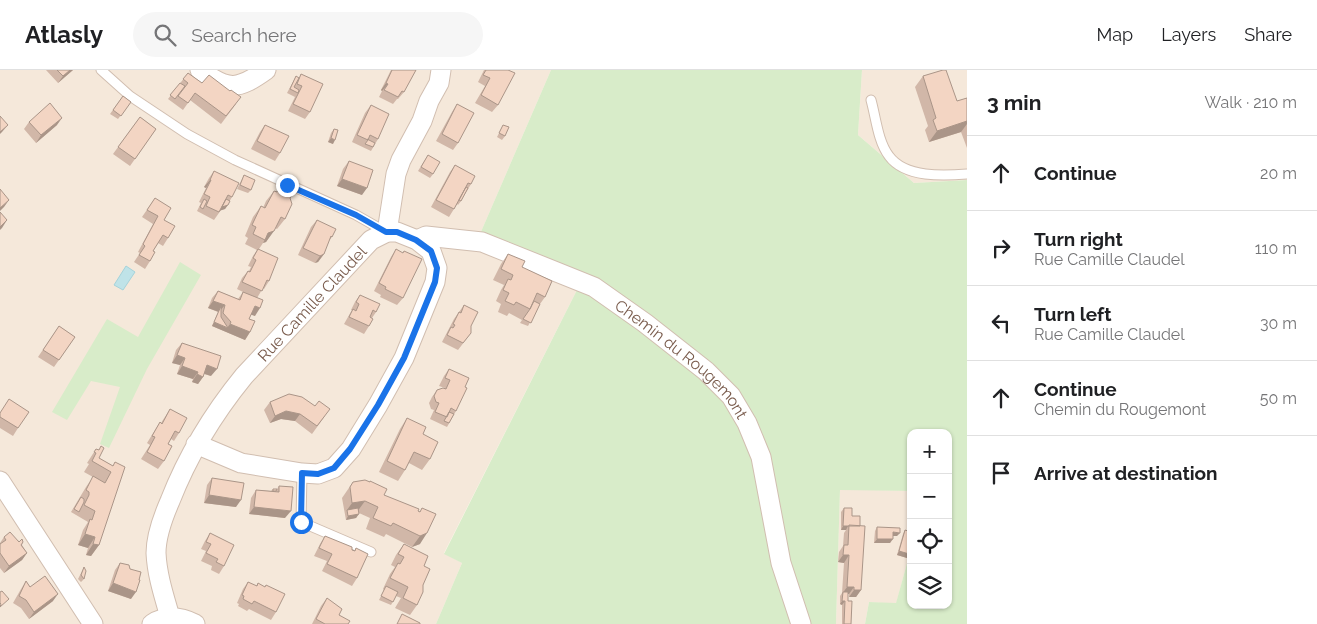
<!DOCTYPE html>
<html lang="en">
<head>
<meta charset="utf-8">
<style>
  body { margin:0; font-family:Raleway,sans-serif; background:#f6f6f6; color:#202124 }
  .controls { position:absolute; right:15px; bottom:15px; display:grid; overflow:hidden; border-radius:10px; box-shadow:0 1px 4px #0004 }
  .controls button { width:45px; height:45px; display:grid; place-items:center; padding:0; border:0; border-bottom:1px solid #e0e0e0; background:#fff; color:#202124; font:25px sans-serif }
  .stop { position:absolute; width:15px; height:15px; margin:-11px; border:4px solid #1a73e8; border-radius:50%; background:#fff }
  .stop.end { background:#1a73e8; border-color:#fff; box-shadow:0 1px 5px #0008 }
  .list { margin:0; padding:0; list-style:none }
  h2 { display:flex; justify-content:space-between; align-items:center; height:65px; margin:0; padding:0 20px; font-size:21px }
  h2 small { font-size:16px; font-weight:400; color:#757577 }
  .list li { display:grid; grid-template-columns:32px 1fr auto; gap:15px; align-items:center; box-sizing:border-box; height:75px; padding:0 20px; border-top:1px solid #e0e0e0 }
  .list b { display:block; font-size:19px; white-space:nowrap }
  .list p { margin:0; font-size:16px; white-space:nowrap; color:#757577 }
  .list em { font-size:16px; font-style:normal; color:#757577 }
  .icon { flex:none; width:28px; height:28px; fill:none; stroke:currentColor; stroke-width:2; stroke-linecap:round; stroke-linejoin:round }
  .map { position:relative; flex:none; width:967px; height:554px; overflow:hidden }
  header { display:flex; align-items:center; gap:30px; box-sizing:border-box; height:70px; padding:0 25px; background:#fff; border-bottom:1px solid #e0e0e0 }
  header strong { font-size:24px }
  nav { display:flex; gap:28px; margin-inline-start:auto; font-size:18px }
  .search { width:350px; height:45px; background:#f6f6f6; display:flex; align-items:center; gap:12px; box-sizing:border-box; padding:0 18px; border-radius:28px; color:#757577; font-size:19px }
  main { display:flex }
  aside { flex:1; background:#fff }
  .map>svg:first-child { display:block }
  .residential { fill:#f5e8da }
  .green { fill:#d8ecc9 }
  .water { fill:#bfe3e8; stroke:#a5d3da }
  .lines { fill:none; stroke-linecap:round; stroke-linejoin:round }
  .lane-casing { stroke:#d1beb0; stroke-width:11 }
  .street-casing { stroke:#d1beb0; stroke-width:21 }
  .lane { stroke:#fff; stroke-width:9 }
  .street { stroke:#fff; stroke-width:19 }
  .wall { fill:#d1b7a8 }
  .shaded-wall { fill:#aa9588 }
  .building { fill:#f3d5c3; stroke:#aa9588 }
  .route { stroke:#1a73e8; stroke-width:6 }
  .labels { text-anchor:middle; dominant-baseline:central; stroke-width:4.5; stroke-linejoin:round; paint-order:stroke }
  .street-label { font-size:16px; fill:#7a5c4d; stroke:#fffaf3 }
</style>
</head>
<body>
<header>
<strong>Atlasly</strong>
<div class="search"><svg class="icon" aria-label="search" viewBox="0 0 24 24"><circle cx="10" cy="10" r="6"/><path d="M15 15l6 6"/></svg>Search here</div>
<nav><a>Map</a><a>Layers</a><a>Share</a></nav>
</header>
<main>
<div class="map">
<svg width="967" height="554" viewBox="0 0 967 554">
  <rect width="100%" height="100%" fill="#fdf6ec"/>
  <!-- residential -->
  <path class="residential" d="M 0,0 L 551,0 L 480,164 L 582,210 L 444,483 L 462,493 L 436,554 L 0,554 Z
    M 862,0 L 967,0 L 967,110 L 914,113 L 858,65 Z
    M 840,419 L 911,421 L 911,479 L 896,534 L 869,532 L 865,554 L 836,554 Z"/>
  <!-- green -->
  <path class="green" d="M 551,0 L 862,0 L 858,65 L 914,113 L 967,110 L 967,554 L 865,554 L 869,532 L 896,533 L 911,479 L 911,535 L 948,535 L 948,363 L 911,363 L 911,421 L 840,420 L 836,554 L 436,554 L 462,493 L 444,484 L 582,210 L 480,164 Z
    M 180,192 L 201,205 L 147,299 L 109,378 L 100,374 L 120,317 L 91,311 L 67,350 L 52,342 L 107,249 L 138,267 Z"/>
  <!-- water -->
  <path class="water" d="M 126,196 L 135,202 L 123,220 L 114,215 Z"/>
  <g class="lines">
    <defs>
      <path id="lane" d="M 101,0 L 130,26 L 187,64 L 235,90 L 356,145 L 386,162
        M 871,30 C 876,48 878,72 889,86 C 905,108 944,106 967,104
        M 302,403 L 301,452 L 371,482"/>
      <g id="street">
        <path d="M 200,0 C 228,21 238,20 266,0"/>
        <path d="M 387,162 L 396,104 L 401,90 L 422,51 L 429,31 L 439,13 L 441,0"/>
        <path id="s1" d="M 417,170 L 426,166 L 482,172 L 594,217 L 645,253 L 706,301 L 731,326 L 747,353 L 761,387 L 781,493 L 801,554"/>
        <path d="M 0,411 L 93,554"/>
        <path id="s2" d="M 170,547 C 164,526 157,505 156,483 C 156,465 163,447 170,431 C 188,385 213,344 244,306 L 371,170 L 387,162 L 397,162 L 417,170 L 431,181 L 437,198 L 435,212 L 404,288 L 378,335 L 351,379 L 334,398 L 318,404 L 302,403 L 241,393 L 196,374"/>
        <path d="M 152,554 C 166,545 181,547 195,554"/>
      </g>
    </defs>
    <!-- lane casing -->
    <use href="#lane" class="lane-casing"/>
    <!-- street casing -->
    <use href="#street" class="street-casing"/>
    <!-- lane -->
    <use href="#lane" class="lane"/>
    <!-- street -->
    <use href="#street" class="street"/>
  </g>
  <!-- wall -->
  <path class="wall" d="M 46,0 L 73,0 L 58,13 Z
    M 391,0 L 416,0 L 404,22 L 398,29 L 397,29 L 393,34 L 379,27 L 382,21 L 381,20 Z
    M 484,0 L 508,0 L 498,35 L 492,42 L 475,33 L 485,16 L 478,12 Z
    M 188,3 L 202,13 L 236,34 L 221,54 L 190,30 L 183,40 L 168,29 Z
    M 301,4 L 310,42 L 305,49 L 288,41 L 295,27 L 287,23 L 296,6 L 299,8 Z
    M 923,6 L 957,31 L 967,28 L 967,78 L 961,62 L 929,72 L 925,60 L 928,56 L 915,17 Z
    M 123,26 L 131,32 L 118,49 L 110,44 Z
    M 457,34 L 458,73 L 453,80 L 436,71 L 452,42 Z
    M 371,35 L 378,69 L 371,81 L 352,72 L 365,43 Z
    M 140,47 L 156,59 L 130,96 L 113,84 Z
    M 29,52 L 57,55 L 36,73 L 24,59 Z
    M 265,55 L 280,83 L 275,91 L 251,79 L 260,62 Z
    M 503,55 L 505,66 L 502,70 L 497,67 Z
    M 334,59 L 333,74 L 328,72 L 331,63 Z
    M 428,85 L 433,104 L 430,108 L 418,101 Z
    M 349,91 L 362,125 L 337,116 L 343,99 Z
    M 455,95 L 471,114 L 461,131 L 458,135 L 457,134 L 449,147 L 431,137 L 450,102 Z
    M 214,101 L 232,127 L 225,139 L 221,140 L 214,150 L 197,141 L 201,133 L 199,132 L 206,118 L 204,117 L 209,108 Z
    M 244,105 L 251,120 L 248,123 L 237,119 Z
    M 281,115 L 290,128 L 285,149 L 277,159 L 275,158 L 266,172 L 263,173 L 259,179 L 269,211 L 264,219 L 263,218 L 257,228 L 255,246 L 251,244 L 249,249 L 250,262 L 245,270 L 212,256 L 218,242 L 208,238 L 212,228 L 218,221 L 238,229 L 243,222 L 237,219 L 242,208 L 248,201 L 249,201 L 251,197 L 248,196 L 253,186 L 257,180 L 245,174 L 248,168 L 245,166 L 253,147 L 261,136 L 263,138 L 266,131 L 274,121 L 277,122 Z
    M 155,128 L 164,150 L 168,168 L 163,176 L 158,173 L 153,181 L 150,191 L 145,199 L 134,192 L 140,183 L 138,182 L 153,154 L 142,147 Z
    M 317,150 L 332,167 L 328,172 L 324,184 L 318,192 L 315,193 L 298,185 L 311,157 Z
    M 396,179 L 403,228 L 397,235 L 380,227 L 381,225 L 374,221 L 391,187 Z
    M 508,184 L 522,197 L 545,227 L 540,234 L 528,256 L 520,253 L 522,250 L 509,243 L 507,246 L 498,242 L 501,234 L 496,231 L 501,220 L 504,215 L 493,210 L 501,194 Z
    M 360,225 L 376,242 L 372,248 L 369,256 L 364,264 L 344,254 L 352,240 L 351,240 L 355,232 Z
    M 464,235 L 471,256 L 471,263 L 458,280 L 442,272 L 454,249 Z
    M 59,256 L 75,267 L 54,297 L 38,287 Z
    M 182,273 L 211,306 L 204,304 L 203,307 L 198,314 L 192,312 L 193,309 L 177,304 L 180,295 L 172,293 L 176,280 Z
    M 449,299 L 465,317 L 456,341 L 447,357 L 430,349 L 434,340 L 431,339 L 429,333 L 432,327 L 437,320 L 444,318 L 445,318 L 439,316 L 444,306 Z
    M 270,332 L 325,346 L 312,364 L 295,351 L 281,349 L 270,353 L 264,340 Z
    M 170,339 L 179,363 L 174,371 L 171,369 L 168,374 L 164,391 L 158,399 L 141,389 L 150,375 L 147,373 L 155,360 L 160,352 L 161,353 Z
    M 0,342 L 18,358 L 13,366 L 0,358 Z
    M 407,348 L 423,364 L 430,389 L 422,400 L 409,393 L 405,400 L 398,411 L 379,402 L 400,359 Z
    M 96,379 L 99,388 L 113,396 L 115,392 L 99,475 L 91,486 L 86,485 L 88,478 L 78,475 L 83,460 L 88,452 L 71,442 L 86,417 L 93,407 L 84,402 L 89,394 L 87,393 Z
    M 212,408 L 236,437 L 204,433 L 207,415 Z
    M 353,412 L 420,442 L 422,438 L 420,474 L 412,477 L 386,464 L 384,467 L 366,459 L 370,448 L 359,443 L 356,448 L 346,450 L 342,428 Z
    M 279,416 L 285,448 L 249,444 L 251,428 L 256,420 L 271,421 L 273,419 L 277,419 Z
    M 844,438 L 852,446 L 861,520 L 856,527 L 849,527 L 849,524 L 848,524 L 848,531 L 851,554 L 842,554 L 842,535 L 840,534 L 840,526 L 842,523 L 844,493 L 838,492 L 839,482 L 843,476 L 844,463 L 846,460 L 841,460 L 841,442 Z
    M 877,457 L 897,466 L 893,466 L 890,473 L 874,473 L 875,461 Z
    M 905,460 L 910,462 L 911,460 L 911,477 L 909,484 L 907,488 L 897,485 L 903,464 Z
    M 210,463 L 224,496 L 219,504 L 211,500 L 212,496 L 201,491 L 206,481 L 201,479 L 205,471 Z
    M 325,466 L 352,480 L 354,481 L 356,478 L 357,508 L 352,516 L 322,501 L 327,491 L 314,486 L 320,474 Z
    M 4,467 L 23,472 L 22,475 L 27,483 L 22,490 L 4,503 L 0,498 L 0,473 Z
    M 404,474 L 424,496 L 423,515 L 417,535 L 410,545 L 395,538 L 401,528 L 396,526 L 391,535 L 379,530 L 384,520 L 383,519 L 390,504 L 395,497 L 391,495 L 396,485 Z
    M 120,493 L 131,529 L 108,521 L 115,500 Z
    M 84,497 L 84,509 L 81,512 L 78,509 Z
    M 26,511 L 30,517 L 53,531 L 29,549 L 21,538 L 13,533 L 21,519 Z
    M 248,512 L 256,516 L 258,513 L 276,542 L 271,550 L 249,539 L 247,541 L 238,536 L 239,534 L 237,533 L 243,519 Z
    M 327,528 L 339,545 L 348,554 L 312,554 L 321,536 Z"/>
  <!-- shaded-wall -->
  <path class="shaded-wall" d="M 70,0 L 73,0 L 58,13 L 63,6 Z
    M 386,13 L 388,14 L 382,21 L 381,20 Z
    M 62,48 L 57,55 L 36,73 L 41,65 Z
    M 967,51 L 967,54 L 961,62 L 929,72 L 937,61 Z
    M 8,55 L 2,62 L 0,64 L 0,62 Z
    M 331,68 L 335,70 L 333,74 L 328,72 Z
    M 342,109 L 367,118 L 362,125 L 337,116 Z
    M 210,110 L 211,110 L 206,118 L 204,117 Z
    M 9,130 L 4,137 L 0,141 L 0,138 Z
    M 228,135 L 225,139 L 219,141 L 221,137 Z
    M 7,150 L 2,158 L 0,160 L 0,157 Z
    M 274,161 L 266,172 L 263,173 L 268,163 Z
    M 324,184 L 318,192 L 315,193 L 320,186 Z
    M 213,231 L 225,235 L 219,242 L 208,238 Z
    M 255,236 L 260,238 L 255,246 L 249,244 Z
    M 214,252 L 227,258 L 230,254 L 250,262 L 245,270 L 212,256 Z
    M 177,285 L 185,288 L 180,295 L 172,293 Z
    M 207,295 L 217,299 L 211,306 L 202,303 Z
    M 182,296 L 198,302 L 193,309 L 177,304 Z
    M 197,304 L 203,307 L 198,314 L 192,312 Z
    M 286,341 L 300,344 L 295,351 L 281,349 L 270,353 L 275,346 Z
    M 209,425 L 241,430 L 236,437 L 204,433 Z
    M 365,431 L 357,442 L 347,440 L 352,433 Z
    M 254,437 L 291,441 L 285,448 L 249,444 Z
    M 359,444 L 356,448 L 346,450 L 348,446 Z
    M 843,456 L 848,456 L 846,460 L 841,460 Z
    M 893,462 L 900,463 L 897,466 L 891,466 Z
    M 427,463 L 420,474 L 412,477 L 420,466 Z
    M 85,464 L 95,467 L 88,478 L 78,475 Z
    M 877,469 L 893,469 L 890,473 L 874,473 Z
    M 93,474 L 99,475 L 91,486 L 86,485 Z
    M 899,481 L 909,484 L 907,488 L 897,485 Z
    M 27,483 L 22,490 L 4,503 L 9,496 Z
    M 843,485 L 849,485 L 844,493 L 838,492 Z
    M 113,513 L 136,522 L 131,529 L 108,521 Z
    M 847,517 L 854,517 L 849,524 L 842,524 Z
    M 854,520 L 861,520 L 856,527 L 849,527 Z
    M 58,524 L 53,531 L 29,549 L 34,542 Z
    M 842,531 L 845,531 L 842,535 L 840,534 Z"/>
  <!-- building -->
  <path class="building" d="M 57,0 L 70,0 L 63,6 Z
    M 392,0 L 416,0 L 404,22 L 402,21 L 398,27 L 384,20 L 388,14 L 386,13 Z
    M 486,0 L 508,0 L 515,3 L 498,35 L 481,25 L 490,8 L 483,5 Z
    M 943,0 L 946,0 L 957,31 L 967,28 L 967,51 L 937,61 L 933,50 L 936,48 L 923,6 Z
    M 188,3 L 202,13 L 209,5 L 230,21 L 231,20 L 241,27 L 226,46 L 195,23 L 188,33 L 178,26 L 188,13 L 183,9 Z
    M 301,4 L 323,14 L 310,42 L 293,34 L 302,16 L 297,14 Z
    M 296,6 L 299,8 L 294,17 L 299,20 L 298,23 L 290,19 Z
    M 180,13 L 185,16 L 175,29 L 170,25 Z
    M 123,26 L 131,32 L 121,46 L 113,40 Z
    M 50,33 L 62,48 L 41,65 L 29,52 Z
    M 457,34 L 474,43 L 458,73 L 442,64 Z
    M 371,35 L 389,44 L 378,69 L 370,65 L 368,70 L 357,65 Z
    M 0,46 L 8,55 L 0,62 Z
    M 140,47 L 156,59 L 135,89 L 118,77 Z
    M 265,55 L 289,66 L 280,83 L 257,71 Z
    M 503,55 L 509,57 L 505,66 L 499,63 Z
    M 334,59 L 338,60 L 335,70 L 331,68 Z
    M 367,69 L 375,73 L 373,77 L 365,74 L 368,70 Z
    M 428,85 L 440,92 L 433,104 L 421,97 Z
    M 349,91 L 373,100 L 367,118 L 342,109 Z
    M 455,95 L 475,106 L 471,114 L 468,113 L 454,139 L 436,130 Z
    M 214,101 L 239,113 L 232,127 L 228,125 L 219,142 L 206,136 L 210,127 L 204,124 L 211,110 L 210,110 Z
    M 244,105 L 255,110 L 251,120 L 240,115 Z
    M 281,115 L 294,122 L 290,128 L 292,134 L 285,149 L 281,147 L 274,161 L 268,163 L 265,170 L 253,164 L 256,157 L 252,155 L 261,136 L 265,138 L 274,121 L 277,122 Z
    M 466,117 L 468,118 L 461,131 L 459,130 Z
    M 0,119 L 9,130 L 0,138 Z
    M 155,128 L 171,138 L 164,150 L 175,156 L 168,168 L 163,165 L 153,181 L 155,182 L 150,191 L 139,185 L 145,176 L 143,174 L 158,146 L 147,140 Z
    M 204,129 L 207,131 L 203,139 L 200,137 Z
    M 226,129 L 230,131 L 228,135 L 222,137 Z
    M 0,142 L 7,150 L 0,157 Z
    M 317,150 L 336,159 L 332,167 L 331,166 L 324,184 L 320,186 L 303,178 Z
    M 258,179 L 278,188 L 269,211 L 267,210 L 262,221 L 242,212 L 248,201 L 250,202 L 256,190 L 253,188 Z
    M 396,179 L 403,183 L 404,181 L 422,189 L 403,228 L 385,219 L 386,217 L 379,213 Z
    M 508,184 L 525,191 L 522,197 L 552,211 L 545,227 L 537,223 L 530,239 L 516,232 L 514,235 L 505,231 L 509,223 L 503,220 L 508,209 L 511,210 L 513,205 L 501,199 Z
    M 218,221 L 240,230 L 243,222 L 263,230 L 260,238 L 255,236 L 249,249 L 255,251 L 250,262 L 230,254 L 231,252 L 223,243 L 225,235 L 213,231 Z
    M 360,225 L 380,234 L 376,242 L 373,240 L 370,247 L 373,249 L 369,256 L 349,247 L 353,239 L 356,241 L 359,234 L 356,232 Z
    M 534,231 L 540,234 L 531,253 L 523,249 L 530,239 Z
    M 464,235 L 478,242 L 471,256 L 471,263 L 463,273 L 447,265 L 451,257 L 453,258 L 455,255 L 453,254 L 459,242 L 461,243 Z
    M 221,236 L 221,247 L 228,258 L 214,252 Z
    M 59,256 L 75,267 L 59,290 L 43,280 Z
    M 182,273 L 221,286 L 217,299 L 207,295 L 203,307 L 197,304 L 198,302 L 182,296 L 185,288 L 177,285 Z
    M 449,299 L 469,308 L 465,317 L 467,318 L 456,341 L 451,338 L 447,347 L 435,342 L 439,333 L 436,332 L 434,326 L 437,320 L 443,318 L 446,319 L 450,310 L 445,308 Z
    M 289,324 L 302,327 L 315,336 L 319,331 L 330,339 L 317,356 L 300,344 L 286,341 L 275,346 L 270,332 Z
    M 9,329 L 29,342 L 18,358 L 0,347 L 0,343 Z
    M 170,339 L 187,348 L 179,363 L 175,361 L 168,374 L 172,376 L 164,391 L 147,382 L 155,367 L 152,366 L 160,352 L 162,354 Z
    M 449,342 L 454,344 L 449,353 L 444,351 Z
    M 407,348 L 426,357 L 423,364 L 438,372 L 430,389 L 414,382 L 405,400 L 387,391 Z
    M 101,376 L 104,378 L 99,388 L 113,396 L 115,392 L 125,397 L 99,475 L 93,474 L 95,467 L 85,464 L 90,449 L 92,450 L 95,441 L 84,435 L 89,425 L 89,422 L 86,420 L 93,406 L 105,413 L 111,402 L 92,391 L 96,383 L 94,382 L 96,379 L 99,380 Z
    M 212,408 L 244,413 L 241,430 L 209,425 Z
    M 365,410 L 370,412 L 370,411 L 387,419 L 384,425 L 419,439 L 418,441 L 420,442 L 422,438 L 436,444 L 427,463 L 420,466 L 393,453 L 391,456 L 373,448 L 378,437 L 365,431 L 352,433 L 350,417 L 353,412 Z
    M 279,416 L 293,417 L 291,441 L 254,437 L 256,420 L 279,422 Z
    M 273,419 L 277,419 L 276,421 L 273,421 Z
    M 81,427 L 84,429 L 84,432 L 79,442 L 74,439 Z
    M 358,438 L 359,444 L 348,446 L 347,440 Z
    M 844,438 L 852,438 L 852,446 L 860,446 L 860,456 L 843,456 Z
    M 849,455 L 865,456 L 861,520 L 854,520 L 854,517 L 847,517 L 849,485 L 843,485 L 844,475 L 848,475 Z
    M 877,457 L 900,458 L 900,463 L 893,462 L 893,469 L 877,469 Z
    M 905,460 L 911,462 L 911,477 L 909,484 L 899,481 Z
    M 10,462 L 19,472 L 22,469 L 23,472 L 21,475 L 27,483 L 9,496 L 0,483 L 0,474 L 6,470 L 4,467 Z
    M 210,463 L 234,475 L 224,496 L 216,492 L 218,489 L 206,483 L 211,474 L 206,472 Z
    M 325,466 L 352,477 L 352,480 L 355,481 L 356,478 L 368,484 L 357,508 L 327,494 L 332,484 L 319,478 Z
    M 404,474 L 428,486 L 424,496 L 430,499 L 423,515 L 423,522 L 417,535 L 403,528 L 408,517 L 390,508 L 398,493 L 400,494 L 404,487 L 398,484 Z
    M 120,493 L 129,495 L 130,499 L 141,502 L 139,510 L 140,510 L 136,522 L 113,513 Z
    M 84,497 L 86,501 L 84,509 L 81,505 Z
    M 45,506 L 58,524 L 34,542 L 26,530 L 19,526 L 26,511 L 30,517 Z
    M 248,512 L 257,516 L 258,513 L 265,517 L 266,515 L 285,524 L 276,542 L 254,531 L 252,534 L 243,529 L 244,526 L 242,525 Z
    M 386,516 L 398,522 L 393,532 L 381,526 Z
    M 2,521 L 9,529 L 0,537 L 1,534 L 0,533 L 0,522 Z
    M 843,522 L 848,522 L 848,531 L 852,531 L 851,554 L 844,554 L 845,531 L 842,531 Z
    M 327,528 L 342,539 L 339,545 L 350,551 L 348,554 L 325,554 L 316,549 Z
    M 402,544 L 420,553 L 420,554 L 397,554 Z"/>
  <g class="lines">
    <!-- route -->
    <path class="route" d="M 287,115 L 356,145 L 386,162 L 397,162 L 416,170 L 431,181 L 437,198 L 435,212 L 404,288 L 378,335 L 350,379 L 334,398 L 318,404 L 302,403 L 301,452"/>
  </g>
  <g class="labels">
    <!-- street labels -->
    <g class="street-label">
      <text stroke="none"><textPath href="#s2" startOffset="365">Rue Camille Claudel</textPath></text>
      <text stroke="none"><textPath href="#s1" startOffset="301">Chemin du Rougemont</textPath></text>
    </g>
  </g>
</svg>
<div class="controls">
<button>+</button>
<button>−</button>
<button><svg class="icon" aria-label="locate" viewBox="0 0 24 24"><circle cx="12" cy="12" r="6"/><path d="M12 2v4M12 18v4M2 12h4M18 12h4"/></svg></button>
<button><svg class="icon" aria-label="layers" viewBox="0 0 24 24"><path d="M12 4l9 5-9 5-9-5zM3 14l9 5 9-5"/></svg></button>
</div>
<div class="stop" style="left:301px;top:452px"></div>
<div class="stop end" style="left:287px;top:115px"></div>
</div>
<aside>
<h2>3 min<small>Walk · 210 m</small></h2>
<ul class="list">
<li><svg class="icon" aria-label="ahead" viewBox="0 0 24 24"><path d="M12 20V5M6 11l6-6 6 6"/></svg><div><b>Continue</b></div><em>20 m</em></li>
<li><svg class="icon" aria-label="right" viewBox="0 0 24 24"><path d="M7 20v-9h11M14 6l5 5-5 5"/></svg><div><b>Turn right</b><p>Rue Camille Claudel</p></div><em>110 m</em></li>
<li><svg class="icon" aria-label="left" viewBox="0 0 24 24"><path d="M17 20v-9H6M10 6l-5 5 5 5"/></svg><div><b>Turn left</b><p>Rue Camille Claudel</p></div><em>30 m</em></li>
<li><svg class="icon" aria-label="ahead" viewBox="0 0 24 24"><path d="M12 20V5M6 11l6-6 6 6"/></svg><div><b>Continue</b><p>Chemin du Rougemont</p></div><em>50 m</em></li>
<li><svg class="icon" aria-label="arrive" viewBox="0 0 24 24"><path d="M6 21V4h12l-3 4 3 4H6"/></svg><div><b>Arrive at destination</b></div></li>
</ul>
</aside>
</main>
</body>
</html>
